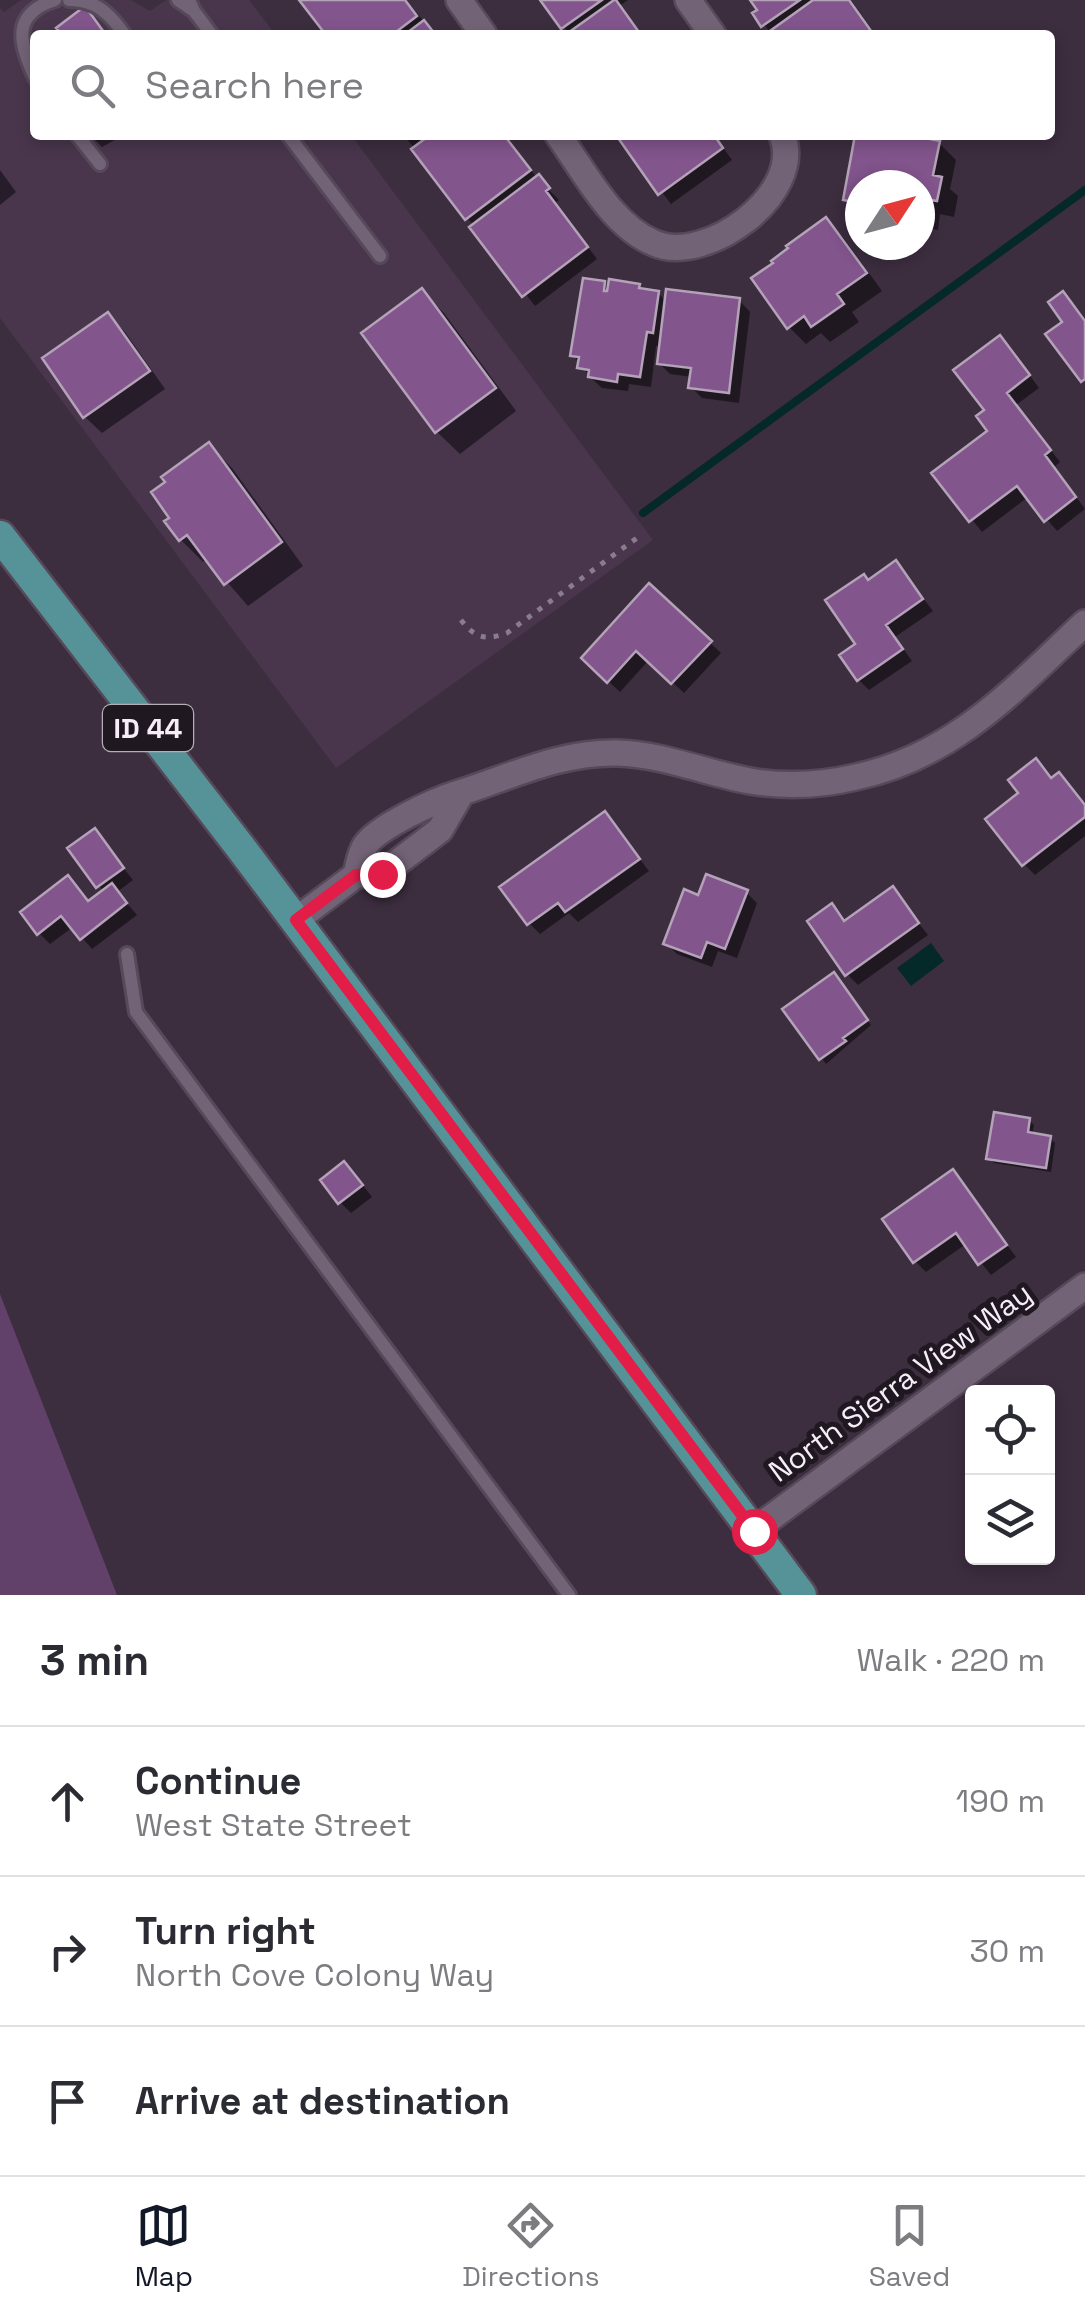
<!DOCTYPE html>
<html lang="en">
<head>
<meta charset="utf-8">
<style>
  body { margin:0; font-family:"Space Grotesk",sans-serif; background:#f7f7f7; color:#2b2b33 }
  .controls { position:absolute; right:30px; bottom:30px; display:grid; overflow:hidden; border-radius:10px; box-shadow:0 5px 15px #0003 }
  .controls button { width:90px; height:90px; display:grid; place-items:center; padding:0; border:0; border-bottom:2px solid #e1e1e2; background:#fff; color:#2b2b33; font:50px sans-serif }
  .compass { position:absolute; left:845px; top:170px; width:90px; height:90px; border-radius:50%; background:#fff; box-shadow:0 5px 15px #0003; rotate:54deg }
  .stop { position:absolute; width:30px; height:30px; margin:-22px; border:8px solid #e11d48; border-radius:50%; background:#fff }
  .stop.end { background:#e11d48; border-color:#fff; box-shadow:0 2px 10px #0008 }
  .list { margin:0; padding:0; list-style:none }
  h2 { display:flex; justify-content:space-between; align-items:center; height:130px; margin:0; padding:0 40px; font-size:42px }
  h2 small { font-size:32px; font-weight:400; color:#7c7c81 }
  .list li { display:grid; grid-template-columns:65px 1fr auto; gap:30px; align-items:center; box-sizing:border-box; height:150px; padding:0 40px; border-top:2px solid #e1e1e2 }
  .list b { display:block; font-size:38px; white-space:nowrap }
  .list p { margin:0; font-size:32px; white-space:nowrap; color:#7c7c81 }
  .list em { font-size:32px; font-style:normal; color:#7c7c81 }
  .icon { flex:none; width:55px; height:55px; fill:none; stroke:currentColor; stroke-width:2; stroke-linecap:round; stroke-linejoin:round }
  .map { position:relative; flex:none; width:1085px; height:1595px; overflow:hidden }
  .search { position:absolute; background:#fff; box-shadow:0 5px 15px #0003; left:30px; right:30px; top:30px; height:110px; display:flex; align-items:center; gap:25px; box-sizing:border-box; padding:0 35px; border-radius:10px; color:#7c7c81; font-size:38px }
  .sheet { height:580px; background:#fff }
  nav { display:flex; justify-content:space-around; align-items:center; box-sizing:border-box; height:140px; border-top:2px solid #e1e1e2; background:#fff; font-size:28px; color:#7c7c81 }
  nav a { display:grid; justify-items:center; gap:5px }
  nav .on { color:#111827 }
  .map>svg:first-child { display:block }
  .built { fill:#49364d }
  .green { fill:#61406a }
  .water { fill:#052929 }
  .shadow { fill:#0007 }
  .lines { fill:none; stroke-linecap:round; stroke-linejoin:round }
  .stream { stroke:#052929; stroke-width:8 }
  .building { fill:#82558d; stroke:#b4a2b8; stroke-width:2.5 }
  .service-casing { stroke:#564959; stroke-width:18 }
  .minor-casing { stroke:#564959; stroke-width:30 }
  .primary-casing { stroke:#564959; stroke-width:35 }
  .path { stroke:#897c8c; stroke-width:5; stroke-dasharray:5 8; stroke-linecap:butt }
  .service { stroke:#736377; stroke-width:12 }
  .minor { stroke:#736377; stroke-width:25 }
  .primary { stroke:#569399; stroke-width:30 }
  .route { stroke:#e11d48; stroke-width:12 }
  .labels { text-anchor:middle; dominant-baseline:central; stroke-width:10; stroke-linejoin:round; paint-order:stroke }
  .shield { fill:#1f1821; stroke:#b6adb8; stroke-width:2.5 }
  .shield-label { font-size:28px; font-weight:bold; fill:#f7edf9 }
  .street-label { font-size:30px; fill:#f7edf9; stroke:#1f1821 }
</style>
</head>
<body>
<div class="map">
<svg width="1085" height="1595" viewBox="0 0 1085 1595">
  <rect width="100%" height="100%" fill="#3c2d3f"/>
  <!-- built -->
  <path class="built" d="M 21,0 L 131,0 L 150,11 L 166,0 L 249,0 L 276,35 L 35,35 L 35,135 L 351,135 L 653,540 L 336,768 L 0,318 L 0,8 L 4,12 Z"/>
  <!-- green -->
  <path class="green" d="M 0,1294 L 117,1595 L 0,1595 Z"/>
  <!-- water -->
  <path class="water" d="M 931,943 L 944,961 L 911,986 L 897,968 Z"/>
  <!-- shadow -->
  <path class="shadow" d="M 302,0 L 405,0 L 436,35 L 329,35 Z
    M 544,0 L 628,0 L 619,6 L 641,35 L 570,35 Z
    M 753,0 L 851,0 L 876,35 L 773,35 L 755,14 L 761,10 Z
    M 90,135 L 124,135 L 102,147 Z
    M 404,135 L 504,135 L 537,178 L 559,200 L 555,203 L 597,259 L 535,306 Z
    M 619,135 L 714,135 L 732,160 L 671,204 Z
    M 857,135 L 896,135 L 939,143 L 956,160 L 950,189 L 958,196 L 954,217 L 940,214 L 938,230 L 920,227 L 920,185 L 860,185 L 860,213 L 846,199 Z
    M 0,170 L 16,192 L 0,205 Z
    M 826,220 L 843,237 L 882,291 L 852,312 L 859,322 L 830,342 L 821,333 L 806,344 L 789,327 L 791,249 Z
    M 604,283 L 610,289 L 639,286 L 644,291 L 658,293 L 667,302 L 739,300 L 750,312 L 739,403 L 702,398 L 691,387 L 692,377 L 670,374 L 659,363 L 661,346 L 656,346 L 651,387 L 629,384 L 628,391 L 602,388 L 591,378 L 573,355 Z
    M 422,291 L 444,313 L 516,411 L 460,454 L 437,432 L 365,333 Z
    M 108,315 L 125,332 L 165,389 L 102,433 L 85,417 L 45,359 Z
    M 1010,349 L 1039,388 L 1016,405 L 1060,462 L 1054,467 L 1085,509 L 1057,531 L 1028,497 L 982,532 L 935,473 L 991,431 L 988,411 Z
    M 209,445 L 232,468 L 303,566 L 248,606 L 207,559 L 203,562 L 181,540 L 173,518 Z
    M 896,563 L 933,611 L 895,637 L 912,661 L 869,690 L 858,679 L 858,644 L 869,582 Z
    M 650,587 L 721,653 L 684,693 L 649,660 L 620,692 L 584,658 Z
    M 1059,775 L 1085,805 L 1085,836 L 1035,875 L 1024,864 L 1052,780 Z
    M 605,814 L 649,871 L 578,922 L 569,913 L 540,934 L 529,923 Z
    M 95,832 L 133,880 L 117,892 L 137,915 L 92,949 L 73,927 L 50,944 L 39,933 L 68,878 L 90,903 L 104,892 L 71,849 Z
    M 893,890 L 928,935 L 858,985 L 847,974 L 832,906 L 846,923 Z
    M 746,892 L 757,903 L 737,958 L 718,951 L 712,967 L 677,954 L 666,943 L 700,898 Z
    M 838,980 L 871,1025 L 826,1064 L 786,1010 Z
    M 1029,1120 L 1034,1125 L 1032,1135 L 1050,1138 L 1055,1143 L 1051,1172 L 994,1163 L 989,1158 Z
    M 953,1172 L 1016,1257 L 991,1275 L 966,1244 L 926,1272 L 915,1261 Z
    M 355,1175 L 372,1197 L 351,1213 L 340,1202 Z"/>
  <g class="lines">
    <!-- stream -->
    <path class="stream" d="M 643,513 L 1085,190"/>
  </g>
  <!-- building -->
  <path class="building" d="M 299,0 L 405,0 L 417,16 L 392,35 L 326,35 Z
    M 540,0 L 602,0 L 561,29 Z
    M 616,0 L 641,35 L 565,35 L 614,0 Z
    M 750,0 L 800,0 L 761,27 L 752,13 L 757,10 Z
    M 813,0 L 849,0 L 874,35 L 772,35 L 770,31 Z
    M 85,6 L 106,35 L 56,35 L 60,32 L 56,28 Z
    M 424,20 L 435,34 L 404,35 Z
    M 430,135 L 504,135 L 531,170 L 465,220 L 411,149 Z
    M 616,135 L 714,135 L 723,148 L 658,195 Z
    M 855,135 L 909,135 L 940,141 L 933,175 L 942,177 L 937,201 L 924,199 L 920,214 L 920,185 L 860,185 L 860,203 L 843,200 Z
    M 539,174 L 550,188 L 546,191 L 588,247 L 522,297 L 469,227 Z
    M 826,217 L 867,273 L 837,294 L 844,304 L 811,327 L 804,316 L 787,329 L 751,278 L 773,263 L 771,261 L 788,248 L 786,246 Z
    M 583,278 L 605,281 L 604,291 L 607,291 L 609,279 L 640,284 L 639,288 L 659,291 L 653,333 L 647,332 L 640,377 L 618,374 L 617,382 L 588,377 L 589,370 L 577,368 L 579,357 L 570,356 Z
    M 422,288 L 496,388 L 435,433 L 361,333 Z
    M 666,289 L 740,298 L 729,393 L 688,388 L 691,368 L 657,364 Z
    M 1063,291 L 1085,321 L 1085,379 L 1081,382 L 1045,334 L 1062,322 L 1048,302 Z
    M 108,312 L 150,371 L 83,418 L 42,358 Z
    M 1000,335 L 1030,375 L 1007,393 L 1051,450 L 1045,455 L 1076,497 L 1044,522 L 1017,486 L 969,522 L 931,473 L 987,431 L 976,416 L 984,410 L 953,370 Z
    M 209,442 L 282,542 L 224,585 L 187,535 L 179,541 L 164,521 L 169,518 L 151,492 L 165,482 L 161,477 Z
    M 896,560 L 923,599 L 886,625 L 903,649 L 857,681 L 839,655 L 855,644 L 825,600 L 864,574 L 868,580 Z
    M 649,583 L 712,641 L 671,684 L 636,651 L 607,683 L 581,658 Z
    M 1036,758 L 1051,778 L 1059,772 L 1085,805 L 1085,817 L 1022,866 L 985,819 L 1018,793 L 1008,780 Z
    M 605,811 L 640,859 L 565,912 L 558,903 L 527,925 L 499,887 Z
    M 95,828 L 124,868 L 96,888 L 67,848 Z
    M 706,874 L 748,890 L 725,949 L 707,942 L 701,958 L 663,944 L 684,889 L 698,895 Z
    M 68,875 L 88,901 L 112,883 L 127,903 L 80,940 L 61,916 L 37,935 L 20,912 Z
    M 893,886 L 919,923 L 845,976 L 807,921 L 832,903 L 844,921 Z
    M 834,972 L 868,1020 L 843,1038 L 846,1041 L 819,1060 L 782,1009 Z
    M 994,1112 L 1030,1118 L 1028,1132 L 1051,1136 L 1046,1168 L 986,1159 Z
    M 344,1161 L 363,1185 L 338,1204 L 320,1180 Z
    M 953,1169 L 1007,1245 L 978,1265 L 956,1233 L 913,1263 L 882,1219 Z"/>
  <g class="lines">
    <defs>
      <path id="service" d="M 69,0 C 96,0 109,13 125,35
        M 178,0 L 194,11 L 189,0
        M 194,11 L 212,35
        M 35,78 C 20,44 10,14 55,0
        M 77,135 L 100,164
        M 288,135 L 380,256
        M 127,954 L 136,1012 L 569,1595"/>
      <path id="minor" d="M 459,0 L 484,35
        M 688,0 L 713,35
        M 558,135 C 585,172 611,225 654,243 C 705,266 806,194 782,135
        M 462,792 L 440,830 L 382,874 L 356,875 C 358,867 360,853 365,846 C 377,827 434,801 456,794 C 511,777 558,752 617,753 C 662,754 706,773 750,781 C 785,787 822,785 856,777 C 955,756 1014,689 1085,623
        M 296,920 L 356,875
        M 753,1531 L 1085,1286"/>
      <path id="primary" d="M 0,536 L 241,848 L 801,1595"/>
    </defs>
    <!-- service casing -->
    <use href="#service" class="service-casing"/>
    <!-- minor casing -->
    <use href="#minor" class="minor-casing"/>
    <!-- primary casing -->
    <use href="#primary" class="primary-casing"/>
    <!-- path -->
    <path class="path" d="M 461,620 C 475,638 485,641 507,633 L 641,535"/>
    <!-- service -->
    <use href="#service" class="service"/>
    <!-- minor -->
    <use href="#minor" class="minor"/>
    <!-- primary -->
    <use href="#primary" class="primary"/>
  </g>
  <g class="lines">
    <!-- route -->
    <path class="route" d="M 382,874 L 356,875 L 296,920 L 754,1531"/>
  </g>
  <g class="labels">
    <!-- shield labels -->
    <rect class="shield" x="103" y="705" width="90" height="46" rx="8"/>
    <g class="shield-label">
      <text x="148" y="728">ID 44</text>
    </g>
    <!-- street labels -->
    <g class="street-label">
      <text transform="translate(900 1382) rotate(-36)">North Sierra View Way</text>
    </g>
  </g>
</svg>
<div class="controls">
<button><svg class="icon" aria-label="locate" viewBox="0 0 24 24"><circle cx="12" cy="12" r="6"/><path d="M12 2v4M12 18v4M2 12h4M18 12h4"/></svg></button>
<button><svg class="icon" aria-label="layers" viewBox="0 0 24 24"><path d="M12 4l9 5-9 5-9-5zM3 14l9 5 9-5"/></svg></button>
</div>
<svg class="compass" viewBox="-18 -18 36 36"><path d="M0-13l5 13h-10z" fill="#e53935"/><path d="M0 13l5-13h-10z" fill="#7c7c81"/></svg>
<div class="stop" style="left:754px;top:1531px"></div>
<div class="stop end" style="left:382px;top:874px"></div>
<div class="search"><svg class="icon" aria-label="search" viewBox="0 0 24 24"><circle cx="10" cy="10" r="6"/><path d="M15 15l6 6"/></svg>Search here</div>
</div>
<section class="sheet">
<h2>3 min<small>Walk · 220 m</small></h2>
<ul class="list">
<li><svg class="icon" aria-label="ahead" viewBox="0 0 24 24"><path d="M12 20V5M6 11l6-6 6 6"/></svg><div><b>Continue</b><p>West State Street</p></div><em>190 m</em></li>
<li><svg class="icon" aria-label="right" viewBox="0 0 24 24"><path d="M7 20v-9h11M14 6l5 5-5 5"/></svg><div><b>Turn right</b><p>North Cove Colony Way</p></div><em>30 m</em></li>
<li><svg class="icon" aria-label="arrive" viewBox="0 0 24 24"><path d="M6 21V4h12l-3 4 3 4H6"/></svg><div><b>Arrive at destination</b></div></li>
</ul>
</section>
<nav>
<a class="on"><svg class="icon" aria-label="map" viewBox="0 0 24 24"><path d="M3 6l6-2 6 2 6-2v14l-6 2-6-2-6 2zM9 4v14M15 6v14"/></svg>Map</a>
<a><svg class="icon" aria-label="directions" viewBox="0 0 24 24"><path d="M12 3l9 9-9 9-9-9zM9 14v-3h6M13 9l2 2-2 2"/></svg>Directions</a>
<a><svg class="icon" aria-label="saved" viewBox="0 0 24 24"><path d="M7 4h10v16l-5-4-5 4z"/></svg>Saved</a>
</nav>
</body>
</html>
